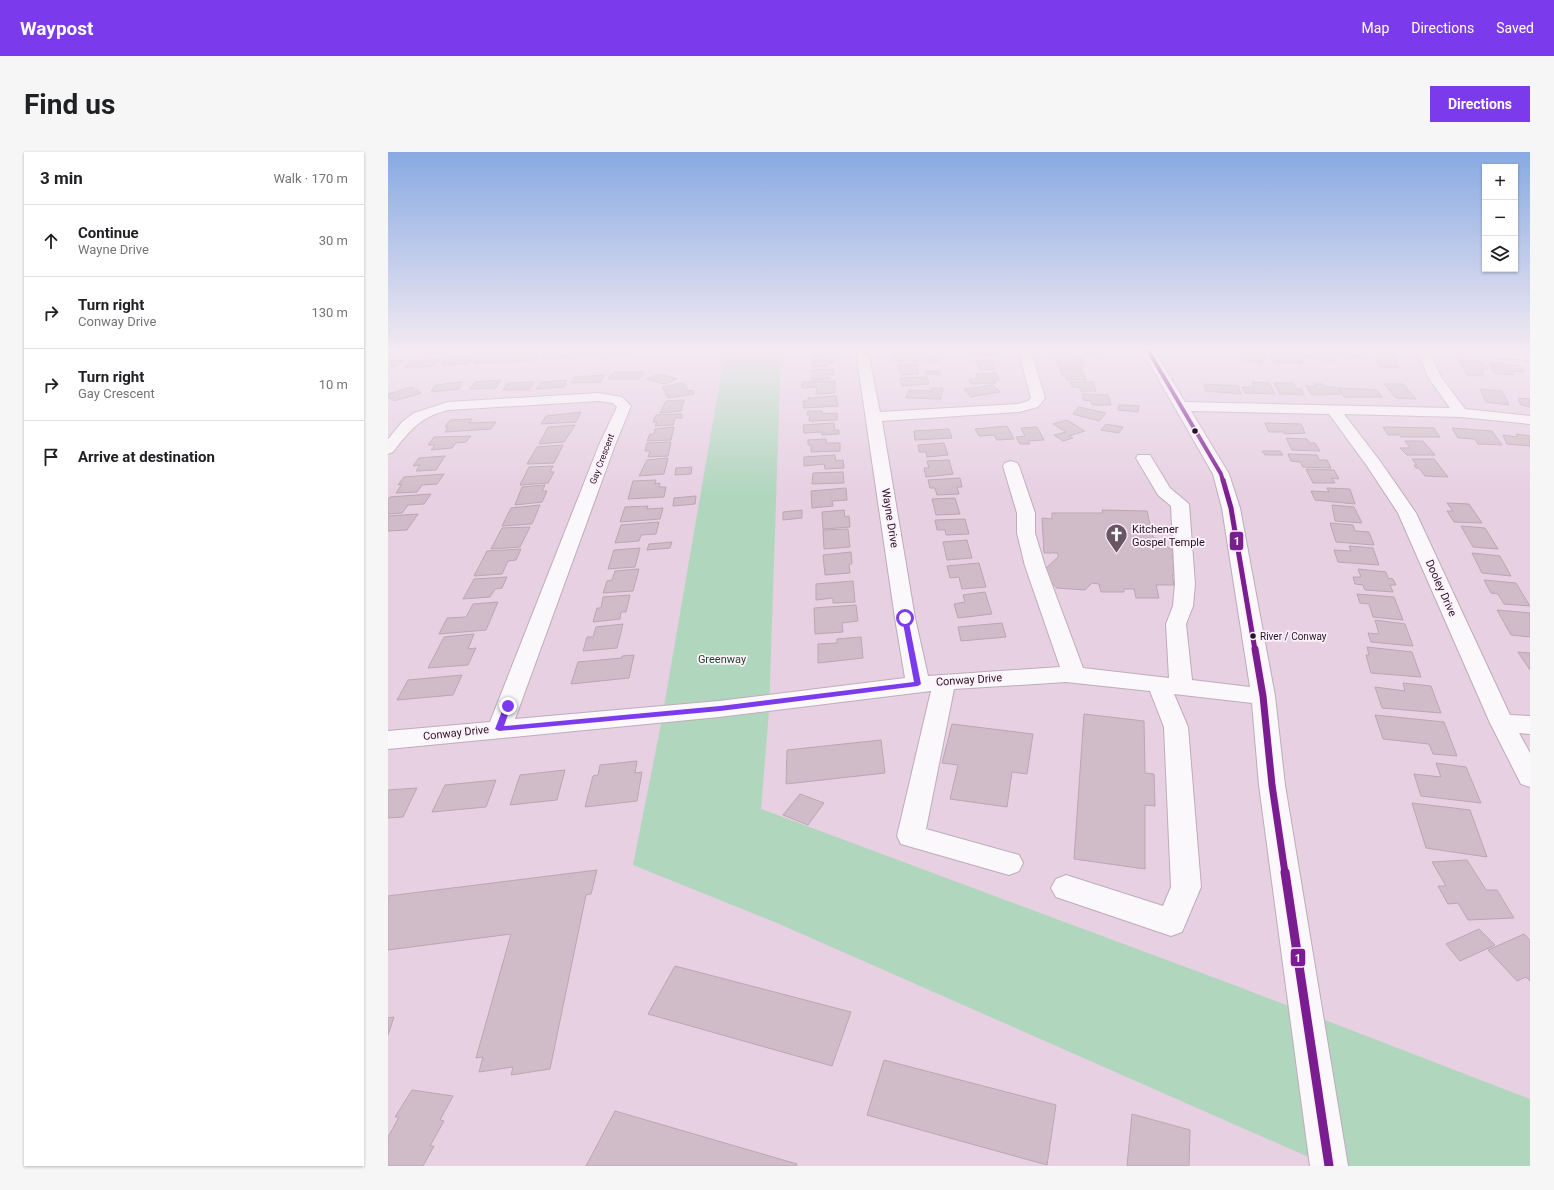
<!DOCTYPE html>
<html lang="en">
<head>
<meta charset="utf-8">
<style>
  body { margin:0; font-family:Roboto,sans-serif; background:#f6f6f6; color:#202124 }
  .controls { position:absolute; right:12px; top:12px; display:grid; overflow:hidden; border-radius:0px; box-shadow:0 1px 3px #0004 }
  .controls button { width:36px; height:36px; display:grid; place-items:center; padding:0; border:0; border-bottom:1px solid #e0e0e0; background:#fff; color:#202124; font:20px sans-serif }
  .stop { position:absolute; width:12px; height:12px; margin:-9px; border:3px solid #7c3aed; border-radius:50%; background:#fff }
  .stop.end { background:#7c3aed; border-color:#fff; box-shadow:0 1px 4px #0008 }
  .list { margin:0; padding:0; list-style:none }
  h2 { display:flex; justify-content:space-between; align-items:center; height:52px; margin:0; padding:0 16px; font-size:17px }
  h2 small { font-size:13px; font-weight:400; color:#757577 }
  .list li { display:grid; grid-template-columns:26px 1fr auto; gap:12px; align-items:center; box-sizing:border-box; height:72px; padding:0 16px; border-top:1px solid #e0e0e0 }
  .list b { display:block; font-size:15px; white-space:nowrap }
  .list p { margin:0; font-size:13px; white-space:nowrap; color:#757577 }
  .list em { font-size:13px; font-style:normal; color:#757577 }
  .icon { flex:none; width:22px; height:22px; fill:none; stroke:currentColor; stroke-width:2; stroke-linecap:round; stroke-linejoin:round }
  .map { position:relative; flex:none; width:1142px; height:1014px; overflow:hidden; border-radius:0px }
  header { display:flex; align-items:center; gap:24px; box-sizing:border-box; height:56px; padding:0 20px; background:#7c3aed; color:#fff }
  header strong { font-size:19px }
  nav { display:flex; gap:22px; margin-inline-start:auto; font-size:14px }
  .intro { display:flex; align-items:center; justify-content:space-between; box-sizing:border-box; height:96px; padding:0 24px }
  h1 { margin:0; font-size:28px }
  .button { padding:10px 18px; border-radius:0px; background:#7c3aed; color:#fff; font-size:14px; font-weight:700 }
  main { display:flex; gap:24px; padding:0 24px }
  aside { flex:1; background:#fff; border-radius:0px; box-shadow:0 1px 3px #0004 }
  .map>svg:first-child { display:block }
  .green { fill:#b0d6bd }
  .building { fill:#d0bcc8; stroke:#b9a7b2 }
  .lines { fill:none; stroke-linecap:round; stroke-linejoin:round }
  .minor-casing { stroke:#beacba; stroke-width:2 }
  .minor { fill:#fbf8fb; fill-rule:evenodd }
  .bus-1-far3-casing { stroke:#fff1fc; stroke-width:6 }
  .bus-1-far2-casing { stroke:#fff1fc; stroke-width:8 }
  .bus-1-far1-casing { stroke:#fff1fc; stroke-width:10 }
  .bus-1-casing { stroke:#fff1fc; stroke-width:12 }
  .bus-1-far3 { stroke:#7a1d90; stroke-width:4 }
  .bus-1-far2 { stroke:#7a1d90; stroke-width:5 }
  .bus-1-far1 { stroke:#7a1d90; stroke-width:7 }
  .bus-1 { stroke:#7a1d90; stroke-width:9 }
  .route { fill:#7c3aed }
  .bus-dot { fill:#241521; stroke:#fff1fc; stroke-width:1.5 }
  .labels { text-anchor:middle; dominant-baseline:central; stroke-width:3.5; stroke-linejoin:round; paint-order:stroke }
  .far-street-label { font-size:9px; fill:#241521; stroke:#fff1fc }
  .bus-label { font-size:10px; fill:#241521; stroke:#fff1fc; text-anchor:start }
  .street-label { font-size:11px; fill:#241521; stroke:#fff1fc }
  .poi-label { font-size:11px; fill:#241521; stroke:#fff1fc; text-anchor:start }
  .park-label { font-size:11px; fill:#1f452c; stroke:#fff1fc }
  .line-badge { stroke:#fff1fc; stroke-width:1.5 }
  .badge-label { font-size:11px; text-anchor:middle; font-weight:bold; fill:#fff }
</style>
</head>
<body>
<header>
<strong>Waypost</strong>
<nav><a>Map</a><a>Directions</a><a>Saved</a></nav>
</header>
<div class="intro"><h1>Find us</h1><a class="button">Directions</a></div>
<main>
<aside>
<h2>3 min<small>Walk · 170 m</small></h2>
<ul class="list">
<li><svg class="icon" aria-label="ahead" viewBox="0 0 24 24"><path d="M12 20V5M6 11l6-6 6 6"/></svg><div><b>Continue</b><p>Wayne Drive</p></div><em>30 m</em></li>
<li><svg class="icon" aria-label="right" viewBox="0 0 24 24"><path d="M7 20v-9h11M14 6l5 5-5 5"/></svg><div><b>Turn right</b><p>Conway Drive</p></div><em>130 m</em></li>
<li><svg class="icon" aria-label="right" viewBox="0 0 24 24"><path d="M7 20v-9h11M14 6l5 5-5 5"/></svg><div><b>Turn right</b><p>Gay Crescent</p></div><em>10 m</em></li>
<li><svg class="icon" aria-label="arrive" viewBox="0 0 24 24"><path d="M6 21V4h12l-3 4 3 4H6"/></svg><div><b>Arrive at destination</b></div></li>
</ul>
</aside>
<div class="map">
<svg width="1142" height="1014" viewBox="0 0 1142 1014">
  <rect width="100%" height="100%" fill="#e6d0e2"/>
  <!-- green -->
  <path class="green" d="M 337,200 L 393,200 L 381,559 L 373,657 L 846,833 L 1142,947 L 1142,1014 L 941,1014 L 389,771 L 245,713 L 273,572 Z"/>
  <!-- building -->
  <path class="building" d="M 170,200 L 183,200 L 180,205 L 154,207 L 157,201 Z
    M 188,200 L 213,200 L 211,203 L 185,205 Z
    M 219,200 L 246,200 L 245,202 L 217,203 Z
    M 424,200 L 445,200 L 445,203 L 424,204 Z
    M 534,200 L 536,208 L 507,209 L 505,202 Z
    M 580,200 L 605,200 L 607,203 L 582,205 Z
    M 666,200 L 683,200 L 684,203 L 667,203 Z
    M 694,200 L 707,200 L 710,204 L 696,204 Z
    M 855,200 L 875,200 L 879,201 L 873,211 L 857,208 L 861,202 L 854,201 Z
    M 916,200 L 944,200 L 946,210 L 916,204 Z
    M 948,200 L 978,200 L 980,206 L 948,204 Z
    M 988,200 L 1007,202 L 1009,213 L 1012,216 L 992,215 Z
    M 153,201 L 148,208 L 118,210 L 123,203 Z
    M 884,202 L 913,203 L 914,211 L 890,211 L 890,209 L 884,208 Z
    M 118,203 L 113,210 L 86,211 L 91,204 Z
    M 85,205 L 80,212 L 54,213 L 60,206 Z
    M 444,205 L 445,211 L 439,211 L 439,214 L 424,215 L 424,206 Z
    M 693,205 L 696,213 L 692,213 L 693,216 L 671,216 L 668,206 Z
    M 550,206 L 551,210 L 539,210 L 538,207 Z
    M 51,207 L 44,214 L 16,216 L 23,209 Z
    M 14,208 L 8,214 L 0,215 L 0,209 Z
    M 604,208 L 608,217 L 592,218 L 588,209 Z
    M 1071,208 L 1090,209 L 1092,212 L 1097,213 L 1100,217 L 1094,217 L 1096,224 L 1079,223 Z
    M 1101,211 L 1132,214 L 1136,220 L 1124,219 L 1126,223 L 1106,221 Z
    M 529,212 L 531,222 L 513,223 L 510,213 Z
    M 445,217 L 446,223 L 441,223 L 441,227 L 424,228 L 424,218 Z
    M 672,217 L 694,217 L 698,228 L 679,228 L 677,223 L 674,223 Z
    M 552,219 L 553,222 L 539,223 L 537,220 Z
    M 226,220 L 256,220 L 251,227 L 220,227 Z
    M 609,221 L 611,228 L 607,228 L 608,231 L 583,232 L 581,227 L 590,227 L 588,222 Z
    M 271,222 L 289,227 L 276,232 L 259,227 Z
    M 216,223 L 213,230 L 183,231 L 187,225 Z
    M 539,225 L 541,232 L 514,234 L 512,226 Z
    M 113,228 L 108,236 L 81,237 L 87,230 Z
    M 179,228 L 176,235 L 148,237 L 153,230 Z
    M 447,229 L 447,241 L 428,242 L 429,235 L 414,236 L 414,230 Z
    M 74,230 L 71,237 L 43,240 L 47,233 Z
    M 146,230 L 141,238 L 115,238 L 120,231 Z
    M 682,230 L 705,230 L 708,239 L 693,239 L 691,235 L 684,235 Z
    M 864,230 L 881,231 L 887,242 L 857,241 L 854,235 L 866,235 Z
    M 295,231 L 300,239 L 304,238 L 306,242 L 280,246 L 274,235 Z
    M 886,231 L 905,231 L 909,237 L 913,237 L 916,243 L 892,242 Z
    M 816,232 L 850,234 L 853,242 L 818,239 Z
    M 926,232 L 935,232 L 937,235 L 949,235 L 953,242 L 924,243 L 918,234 L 928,235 Z
    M 996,232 L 1015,232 L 1028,247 L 1008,246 Z
    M 605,233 L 612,240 L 583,245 L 576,237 Z
    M 24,235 L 33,241 L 6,249 L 0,245 L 0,242 Z
    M 544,236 L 555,236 L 553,247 L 518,246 L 521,238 L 544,239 Z
    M 951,236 L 989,238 L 994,245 L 956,245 Z
    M 1092,237 L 1114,239 L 1121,253 L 1098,250 Z
    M 694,242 L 720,243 L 723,253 L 704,253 L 703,249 L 695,248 Z
    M 448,244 L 450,254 L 416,256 L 415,249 L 420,249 L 420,246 Z
    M 1130,246 L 1142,247 L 1142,255 L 1133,253 Z
    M 296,248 L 293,259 L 272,261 L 278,249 Z
    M 731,253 L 751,254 L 750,260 L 730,258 Z
    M 691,255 L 718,261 L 711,269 L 685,262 Z
    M 420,259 L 434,259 L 434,262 L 449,261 L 449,268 L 421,269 L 422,263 L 419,263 Z
    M 193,260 L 188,270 L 153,272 L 158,264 Z
    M 289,262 L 294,262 L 294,266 L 287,266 L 285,273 L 267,274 L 269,270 L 265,270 L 268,263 Z
    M 84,267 L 81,271 L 108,270 L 103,277 L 57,280 L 60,275 L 57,275 L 62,268 Z
    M 679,268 L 697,279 L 681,284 L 685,286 L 675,289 L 666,283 L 678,280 L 665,272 Z
    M 446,271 L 447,278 L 451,278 L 451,282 L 434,283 L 434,280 L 416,281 L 415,273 Z
    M 877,271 L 913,272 L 917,281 L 897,282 L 896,280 L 881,280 Z
    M 718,272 L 735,275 L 731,281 L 713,278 Z
    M 187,273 L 176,290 L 151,292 L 160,275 Z
    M 619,274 L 626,287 L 609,288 L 606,283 L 591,284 L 587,277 Z
    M 286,275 L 283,288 L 259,289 L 262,282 L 266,282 L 267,277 Z
    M 649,275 L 656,288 L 640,289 L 642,292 L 632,292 L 628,285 L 637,284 L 633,276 Z
    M 995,275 L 1046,276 L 1052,285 L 1013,285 L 1011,283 L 1000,283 Z
    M 1064,276 L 1104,279 L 1114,293 L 1090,292 L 1087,287 L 1070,286 Z
    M 561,277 L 564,286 L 527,288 L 526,279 Z
    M 1128,282 L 1142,284 L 1142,294 L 1119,292 L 1115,283 L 1130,285 Z
    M 83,284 L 78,290 L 68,291 L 64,296 L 43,298 L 47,293 L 40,293 L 46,285 Z
    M 898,286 L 919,287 L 922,291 L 927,291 L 932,299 L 904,298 Z
    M 438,287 L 438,291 L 452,291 L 452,299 L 423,300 L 423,293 L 420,293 L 420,288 Z
    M 1017,289 L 1035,289 L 1047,303 L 1019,303 L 1012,296 L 1022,296 Z
    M 283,290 L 280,304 L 260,305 L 262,299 L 257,299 L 259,291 Z
    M 556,291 L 560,303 L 539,305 L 538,300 L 531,300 L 530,293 Z
    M 175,293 L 166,311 L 139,312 L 149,295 Z
    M 874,299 L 892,299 L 895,303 L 877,303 Z
    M 900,302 L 929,303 L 931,308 L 939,308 L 943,316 L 915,315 L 912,310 L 903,309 Z
    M 447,303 L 448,309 L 455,308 L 456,316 L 437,317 L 436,312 L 416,314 L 416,305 Z
    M 57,304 L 48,318 L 28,319 L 32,313 L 25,314 L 31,306 Z
    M 280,306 L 276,322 L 251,324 L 259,308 Z
    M 1024,307 L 1046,307 L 1060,325 L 1037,324 L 1031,316 L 1028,316 L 1026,313 L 1029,313 Z
    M 561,308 L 565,322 L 538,325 L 536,316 L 541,316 L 539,309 Z
    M 165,314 L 162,320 L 166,320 L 160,331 L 132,333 L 141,315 Z
    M 304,315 L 303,322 L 287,323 L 288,316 Z
    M 918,317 L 946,318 L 951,327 L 944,326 L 947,331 L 925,331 Z
    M 455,320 L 456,331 L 424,332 L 425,321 Z
    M 56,322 L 49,332 L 34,333 L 29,340 L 8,341 L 14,332 L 10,333 L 16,325 Z
    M 572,326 L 574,335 L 569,335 L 571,342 L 549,343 L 547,336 L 542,336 L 540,328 Z
    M 268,328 L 267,332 L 272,331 L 271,335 L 278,335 L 276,345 L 240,347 L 245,329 Z
    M 157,333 L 154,339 L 159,339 L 154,350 L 127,353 L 134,335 Z
    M 458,336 L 459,348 L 444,349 L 445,354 L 424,356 L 423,339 Z
    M 939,336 L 962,337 L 967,352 L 927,348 L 923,339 L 941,340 Z
    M 43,342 L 36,352 L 20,353 L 14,361 L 0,362 L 0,347 L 2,345 Z
    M 308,344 L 307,352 L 285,354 L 286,346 Z
    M 567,346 L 572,362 L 548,363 L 544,347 Z
    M 1059,351 L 1081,352 L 1094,371 L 1066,370 L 1059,359 L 1065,359 Z
    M 152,353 L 144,372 L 114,374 L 123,356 Z
    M 944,353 L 966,355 L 974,371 L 947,369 Z
    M 260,354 L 259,357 L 275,356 L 272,367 L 232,370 L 237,355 Z
    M 414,358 L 414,366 L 395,368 L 395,360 Z
    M 456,358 L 457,365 L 461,364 L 462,375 L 435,377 L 434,360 Z
    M 714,358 L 759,359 L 765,385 L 787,400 L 784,405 L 789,409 L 785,415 L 787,423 L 784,423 L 786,433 L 768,433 L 771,446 L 748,446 L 746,437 L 736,437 L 736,440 L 713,440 L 711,432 L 704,431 L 697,438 L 669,436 L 653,421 L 670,405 L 670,401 L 656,401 L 654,366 L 664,367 L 664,361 L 715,361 Z
    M 30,362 L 19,378 L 0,379 L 0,364 Z
    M 577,367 L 581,382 L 558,383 L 557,378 L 549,378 L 547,368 Z
    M 271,370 L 268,382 L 253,383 L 251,389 L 227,391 L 233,373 Z
    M 942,371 L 965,373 L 967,379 L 981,380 L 986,393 L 948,390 Z
    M 1073,374 L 1097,376 L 1110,397 L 1085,395 Z
    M 142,375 L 132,395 L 103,397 L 114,376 Z
    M 460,377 L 462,395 L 436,397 L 435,378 Z
    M 579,388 L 584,406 L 559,408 L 555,390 Z
    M 284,390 L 282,396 L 259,398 L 261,392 Z
    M 961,394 L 985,396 L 991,413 L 950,410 L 946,398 L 963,399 Z
    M 252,396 L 247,415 L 220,417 L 226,398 Z
    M 133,397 L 128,408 L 120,409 L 114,422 L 86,424 L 99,399 Z
    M 463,400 L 464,412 L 461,412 L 462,421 L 437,423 L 435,403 Z
    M 1084,401 L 1112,404 L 1123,424 L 1094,421 Z
    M 591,411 L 598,435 L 574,437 L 571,425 L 562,426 L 559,414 Z
    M 251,417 L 245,439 L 215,441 L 219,429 L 224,428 L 227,419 Z
    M 970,417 L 998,420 L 1000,426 L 1005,427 L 1008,433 L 1002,433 L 1005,440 L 977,438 L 975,433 L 967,432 L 965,425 L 973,425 Z
    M 119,425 L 114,436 L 107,437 L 102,445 L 75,447 L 86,427 Z
    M 1096,428 L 1128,431 L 1142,454 L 1116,452 L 1110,442 L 1103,441 Z
    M 465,429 L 467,450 L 445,451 L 445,446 L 428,448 L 428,432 Z
    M 597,440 L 604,462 L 570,466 L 566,452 L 577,450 L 575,443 Z
    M 969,442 L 1006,445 L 1015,468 L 985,465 L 981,452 L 972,451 Z
    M 242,443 L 238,460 L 233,460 L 232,467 L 205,470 L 209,456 L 213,456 L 215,445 Z
    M 110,450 L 98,478 L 51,482 L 59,466 L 78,465 L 85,452 Z
    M 468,453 L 470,469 L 454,471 L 455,480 L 427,482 L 426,456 Z
    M 1109,458 L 1142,461 L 1142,485 L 1123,483 Z
    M 987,468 L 1017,472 L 1025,494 L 983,490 L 980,481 L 991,482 Z
    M 614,471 L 618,485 L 573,489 L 570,475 Z
    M 235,472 L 229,496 L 195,499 L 199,485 L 205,485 L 208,475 Z
    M 86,482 L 80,497 L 88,496 L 80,513 L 40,516 L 56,485 Z
    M 473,485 L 475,506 L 430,511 L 430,492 L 449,491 L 449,487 Z
    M 979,495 L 1024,500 L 1033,525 L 983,521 L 978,503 L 981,503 Z
    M 1130,500 L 1142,501 L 1142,518 Z
    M 246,503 L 241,526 L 183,532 L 190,510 L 234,506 L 234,504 Z
    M 74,523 L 65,543 L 9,548 L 20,528 Z
    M 1015,531 L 1043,534 L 1053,561 L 994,556 L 987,535 L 1017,539 Z
    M 696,562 L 756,569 L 757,621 L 766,622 L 767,654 L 757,653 L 757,717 L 686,707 Z
    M 987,563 L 1056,570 L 1069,604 L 1045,602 L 1041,592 L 995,587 Z
    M 564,572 L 645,582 L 639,622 L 624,620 L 619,655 L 562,647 L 570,613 L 554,611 Z
    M 493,588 L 497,621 L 398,632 L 399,598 Z
    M 249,609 L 247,621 L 254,620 L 249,649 L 197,655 L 205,624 L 210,623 L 212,613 Z
    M 1048,611 L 1078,615 L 1093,651 L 1033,644 L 1026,622 L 1053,625 Z
    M 177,618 L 169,648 L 122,653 L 132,623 Z
    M 108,628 L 98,655 L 44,660 L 57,633 Z
    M 29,636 L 15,665 L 0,666 L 0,638 Z
    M 412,642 L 436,651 L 420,673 L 395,663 Z
    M 1024,651 L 1082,658 L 1099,705 L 1038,696 Z
    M 1079,708 L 1098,738 L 1109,738 L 1126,766 L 1080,768 L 1070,751 L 1060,752 L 1050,734 L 1058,734 L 1044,710 Z
    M 209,718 L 203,742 L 198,743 L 162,917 L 123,923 L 125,915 L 91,920 L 95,905 L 88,906 L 123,782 L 0,798 L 0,744 Z
    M 1091,777 L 1107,793 L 1072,809 L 1058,792 Z
    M 1136,782 L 1142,788 L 1142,829 L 1138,825 L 1129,829 L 1100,798 Z
    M 287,814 L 463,860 L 444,914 L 260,862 Z
    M 6,865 L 0,883 L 0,866 Z
    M 496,908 L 668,953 L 659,1013 L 479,963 Z
    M 24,938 L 65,944 L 52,968 L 56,969 L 42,994 L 46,994 L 35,1014 L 0,1014 L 0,985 L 11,965 L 7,965 Z
    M 227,959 L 409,1012 L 408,1014 L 198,1014 Z
    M 744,962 L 802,978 L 801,1014 L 739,1014 Z"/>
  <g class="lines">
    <defs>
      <path id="minor" d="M 468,200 L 480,200 L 492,260 L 630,252 L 640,249 L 643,246 L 631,200 L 643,200 L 657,246 L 650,255 L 631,260 L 494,269 L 527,466 L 540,524 L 672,515 L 637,414 L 629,381 L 629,361 L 615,314 L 617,311 L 623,309 L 629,311 L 631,314 L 647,361 L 647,381 L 657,414 L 695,516 L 781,526 L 778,472 L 785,454 L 787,432 L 783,354 L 770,343 L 748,306 L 750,303 L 762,303 L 782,336 L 801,352 L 807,432 L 805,454 L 798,472 L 804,528 L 862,535 L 834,356 L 825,322 L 755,200 L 767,200 L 797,250 L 1062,256 L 1040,225 L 1030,200 L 1042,200 L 1053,225 L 1077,257 L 1142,264 L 1142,272 L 1073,265 L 956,262 L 992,309 L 1028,361 L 1122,563 L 1142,564 L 1142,582 L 1131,581 L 1142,601 L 1142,635 L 1133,632 L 1102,571 L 1010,361 L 979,314 L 941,262 L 803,259 L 841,322 L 852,356 L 887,544 L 897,633 L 960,1014 L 922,1014 L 871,633 L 864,551 L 786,542 L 800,575 L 813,735 L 794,780 L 783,784 L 668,745 L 663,736 L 668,727 L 678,723 L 775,754 L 783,735 L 776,575 L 762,539 L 678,530 L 566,537 L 538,677 L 631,703 L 635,711 L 631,719 L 621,723 L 513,692 L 509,684 L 543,539 L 331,565 L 0,597 L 0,579 L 102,570 L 211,293 L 229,255 L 225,251 L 211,249 L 60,258 C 32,265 22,278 5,300 L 0,302 L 0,287 L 14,270 L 26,261 L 60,250 L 211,241 L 234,245 L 243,254 L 227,293 L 127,567 L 331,549 L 517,526 L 507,466 Z
        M 1092,200 L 1142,200 L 1142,208 L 1098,204 L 1094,203 Z"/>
    </defs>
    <!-- minor casing -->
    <use href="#minor" class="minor-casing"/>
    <!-- minor -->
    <use href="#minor" class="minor"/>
    <defs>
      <path id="bus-1-far3" d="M 761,200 L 833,322 L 835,329"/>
      <path id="bus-1-far2" d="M 835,328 L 843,356 L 867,498"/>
      <path id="bus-1-far1" d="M 867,497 L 875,544 L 884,633 L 897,721"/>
      <path id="bus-1" d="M 897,720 L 941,1014"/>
    </defs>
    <!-- bus-1-far3 casing -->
    <use href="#bus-1-far3" class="bus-1-far3-casing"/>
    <!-- bus-1-far2 casing -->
    <use href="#bus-1-far2" class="bus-1-far2-casing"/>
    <!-- bus-1-far1 casing -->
    <use href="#bus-1-far1" class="bus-1-far1-casing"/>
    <!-- bus-1 casing -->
    <use href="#bus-1" class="bus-1-casing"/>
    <!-- bus-1-far3 -->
    <use href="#bus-1-far3" class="bus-1-far3"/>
    <!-- bus-1-far2 -->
    <use href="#bus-1-far2" class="bus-1-far2"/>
    <!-- bus-1-far1 -->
    <use href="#bus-1-far1" class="bus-1-far1"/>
    <!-- bus-1 -->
    <use href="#bus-1" class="bus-1"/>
  </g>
  <!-- sky -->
  <linearGradient id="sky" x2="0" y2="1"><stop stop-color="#87aae2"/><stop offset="0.58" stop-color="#f4eaf2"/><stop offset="1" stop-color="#f4eaf2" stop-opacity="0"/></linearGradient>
  <rect width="1142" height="342" fill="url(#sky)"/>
  <!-- route -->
  <path class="route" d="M 517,464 L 520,466 L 533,532 L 530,534 L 332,559 L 111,579 L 107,577 L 116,554 L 120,551 L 123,554 L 116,574 L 332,554 L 526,530 L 514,466 Z"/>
  <!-- icons -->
  <defs>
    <symbol id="church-pin" viewBox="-11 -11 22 30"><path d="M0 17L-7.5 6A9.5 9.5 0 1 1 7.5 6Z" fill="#685665" stroke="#fff1fc"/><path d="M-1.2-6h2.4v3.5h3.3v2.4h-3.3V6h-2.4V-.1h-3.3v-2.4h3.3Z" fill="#fff"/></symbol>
  </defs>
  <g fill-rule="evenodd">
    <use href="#church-pin" x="716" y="370" width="25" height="34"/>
  </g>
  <!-- markers -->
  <g class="bus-dot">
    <circle cx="807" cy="279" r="3.5"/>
    <circle cx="865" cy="484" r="3.5"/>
  </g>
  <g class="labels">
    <!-- far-street labels -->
    <g class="far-street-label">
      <text transform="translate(214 307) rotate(-69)">Gay Crescent</text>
    </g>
    <!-- bus labels -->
    <g class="bus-label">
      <text x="872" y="484">River / Conway</text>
    </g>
    <!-- street labels -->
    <g class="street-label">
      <text transform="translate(502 366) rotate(81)">Wayne Drive</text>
      <text transform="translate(1053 436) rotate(66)">Dooley Drive</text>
      <text transform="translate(581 528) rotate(-4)">Conway Drive</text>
      <text transform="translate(68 581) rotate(-6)">Conway Drive</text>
    </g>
    <!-- poi labels -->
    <g class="poi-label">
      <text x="744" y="377">Kitchener<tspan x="744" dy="13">Gospel Temple</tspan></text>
    </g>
    <!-- park labels -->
    <g class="park-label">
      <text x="334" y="507">Greenway</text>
    </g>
  </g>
  <g class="line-badge">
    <rect x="841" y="379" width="15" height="20" rx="4" fill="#7a1d90"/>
    <rect x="902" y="796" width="16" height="19" rx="4" fill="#7a1d90"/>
  </g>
  <g class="badge-label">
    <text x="849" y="393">1</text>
    <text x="910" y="810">1</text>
  </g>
</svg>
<div class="controls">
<button>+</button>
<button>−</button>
<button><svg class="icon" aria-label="layers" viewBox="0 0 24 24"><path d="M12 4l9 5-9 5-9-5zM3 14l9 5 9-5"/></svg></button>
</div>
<div class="stop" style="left:517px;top:466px"></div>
<div class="stop end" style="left:120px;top:554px"></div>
</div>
</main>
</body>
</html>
